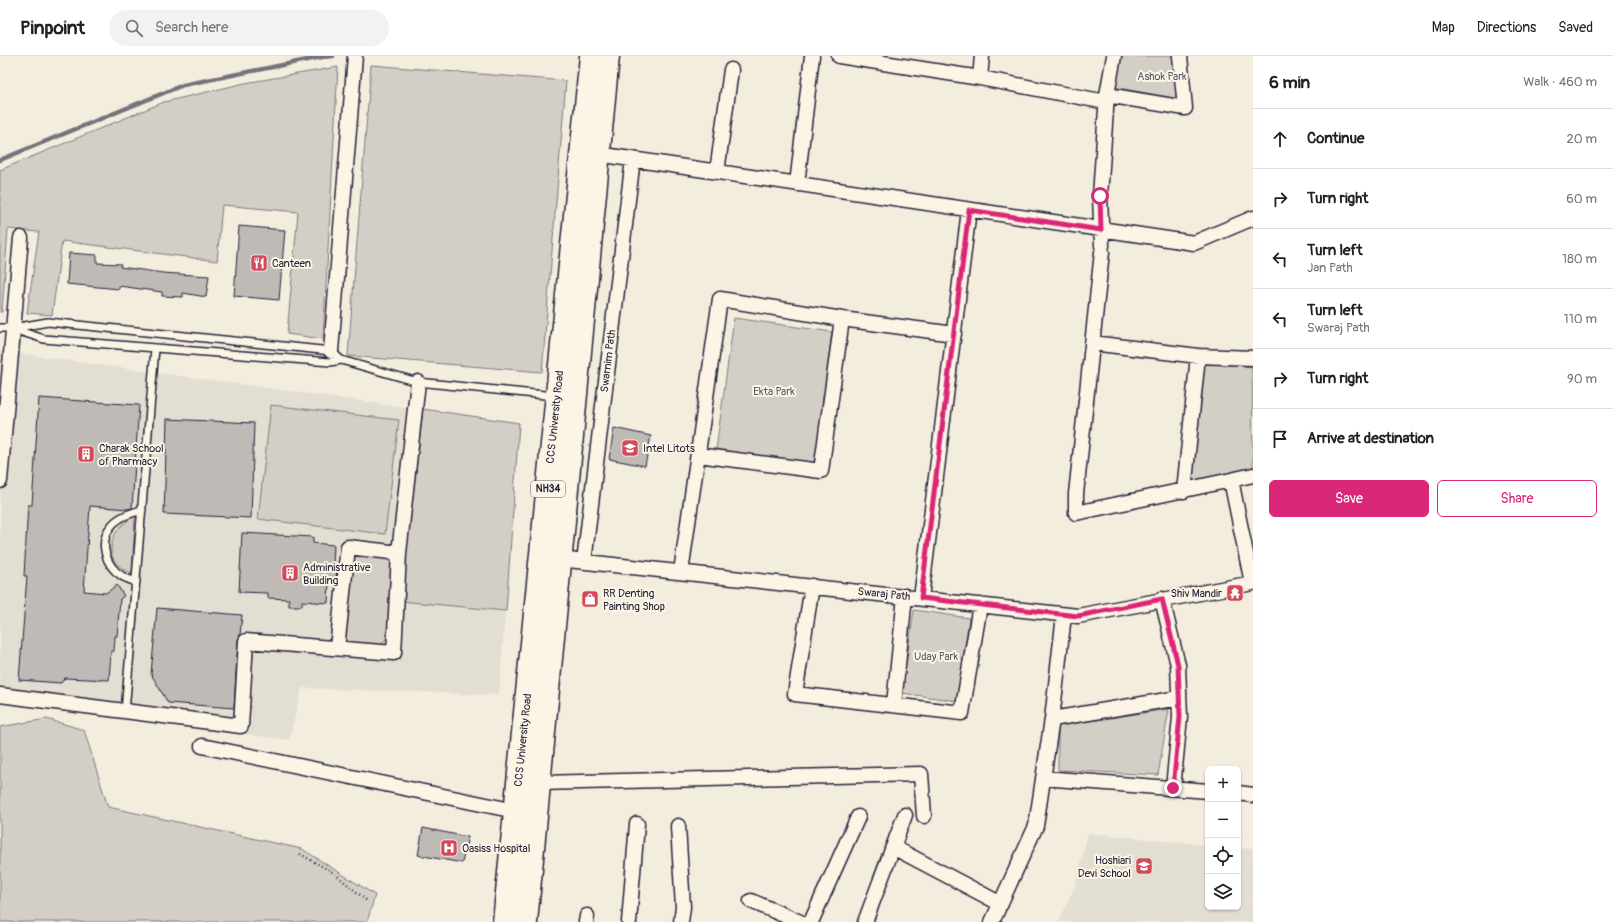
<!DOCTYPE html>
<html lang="en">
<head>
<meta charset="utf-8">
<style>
  body { margin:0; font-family:Pangolin,sans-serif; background:#f2f2f2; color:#222 }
  .controls { position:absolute; right:12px; bottom:12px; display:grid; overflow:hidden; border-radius:6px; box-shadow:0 1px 3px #0004 }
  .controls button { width:36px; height:36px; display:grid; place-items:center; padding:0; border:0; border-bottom:1px solid #e0e0e0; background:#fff; color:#222; font:20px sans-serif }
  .stop { position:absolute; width:12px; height:12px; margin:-9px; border:3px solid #db2777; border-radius:50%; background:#fff }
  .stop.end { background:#db2777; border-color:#fff; box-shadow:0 1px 4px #0008 }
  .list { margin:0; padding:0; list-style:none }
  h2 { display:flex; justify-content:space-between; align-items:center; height:52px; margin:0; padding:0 16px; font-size:17px }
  h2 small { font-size:13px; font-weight:400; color:#767676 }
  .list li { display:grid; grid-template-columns:26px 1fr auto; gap:12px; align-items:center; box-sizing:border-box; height:60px; padding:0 16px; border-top:1px solid #e0e0e0 }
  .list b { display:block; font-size:15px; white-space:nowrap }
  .list p { margin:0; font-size:13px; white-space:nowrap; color:#767676 }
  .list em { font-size:13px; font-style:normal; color:#767676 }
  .actions { display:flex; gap:8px; padding:12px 16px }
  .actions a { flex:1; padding:9px 0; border:1px solid #db2777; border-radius:6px; text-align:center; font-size:14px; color:#db2777 }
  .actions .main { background:#db2777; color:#fff }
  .icon { flex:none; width:22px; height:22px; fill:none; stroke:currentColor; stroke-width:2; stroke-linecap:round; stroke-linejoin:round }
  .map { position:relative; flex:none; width:1253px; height:866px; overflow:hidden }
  header { display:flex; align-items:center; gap:24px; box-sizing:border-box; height:56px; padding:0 20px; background:#fff; border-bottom:1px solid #e0e0e0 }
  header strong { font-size:19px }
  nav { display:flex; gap:22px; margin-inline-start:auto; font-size:14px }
  .search { width:280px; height:36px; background:#f2f2f2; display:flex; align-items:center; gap:10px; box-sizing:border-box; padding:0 14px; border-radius:22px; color:#767676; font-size:15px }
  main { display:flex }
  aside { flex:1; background:#fff }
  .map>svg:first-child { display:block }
  .built { fill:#e3ded2 }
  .green { fill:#d4cfc6; stroke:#7b7880 }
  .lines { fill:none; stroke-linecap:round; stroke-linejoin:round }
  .stream { stroke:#75727b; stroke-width:4.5 }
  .building { fill:#bfbab6; stroke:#22223b }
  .service-casing { stroke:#22223b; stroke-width:10 }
  .minor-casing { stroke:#22223b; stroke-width:17 }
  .trunk-casing { stroke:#22223b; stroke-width:25 }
  .path { stroke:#22223b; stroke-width:2.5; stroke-dasharray:1 3; stroke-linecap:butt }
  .service { stroke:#fcf5e5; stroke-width:7 }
  .minor { stroke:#fcf5e5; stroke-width:14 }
  .trunk { stroke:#fcf5e5; stroke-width:22 }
  .route { stroke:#db2777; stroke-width:5 }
  .labels { text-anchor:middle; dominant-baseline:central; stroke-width:4; stroke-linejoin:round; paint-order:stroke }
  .shield { fill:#fcf5e5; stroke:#63616e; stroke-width:1 }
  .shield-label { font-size:10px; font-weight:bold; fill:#22223b }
  .park-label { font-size:11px; fill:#575665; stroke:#fcf5e5 }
  .poi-label { font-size:11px; fill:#22223b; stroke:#fcf5e5; text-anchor:start }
  .street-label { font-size:11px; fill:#22223b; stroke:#fcf5e5 }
</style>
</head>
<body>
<header>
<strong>Pinpoint</strong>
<div class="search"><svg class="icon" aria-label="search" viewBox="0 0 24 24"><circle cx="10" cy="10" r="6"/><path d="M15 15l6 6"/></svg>Search here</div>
<nav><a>Map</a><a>Directions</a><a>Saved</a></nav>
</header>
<main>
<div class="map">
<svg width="1253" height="866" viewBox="0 0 1253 866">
  <rect width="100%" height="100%" fill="#f3edde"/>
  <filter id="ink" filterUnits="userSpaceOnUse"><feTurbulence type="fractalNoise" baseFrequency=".025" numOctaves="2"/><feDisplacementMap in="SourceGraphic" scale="8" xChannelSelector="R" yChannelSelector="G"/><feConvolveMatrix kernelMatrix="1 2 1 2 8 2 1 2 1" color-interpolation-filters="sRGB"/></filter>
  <g filter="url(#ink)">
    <!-- built -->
    <path class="built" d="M 0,295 L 519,367 L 499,639 L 302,632 L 289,684 L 0,646 Z
      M 1088,777 L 1208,789 L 1208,851 L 1238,851 L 1238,792 L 1253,793 L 1253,866 L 1059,866 L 1076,827 Z"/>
    <!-- green -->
    <path class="green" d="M 1114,0 L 1180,0 L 1184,44 L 1108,30 Z
      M 371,9 L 566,25 L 542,316 L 348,300 Z
      M 338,11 L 323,283 L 287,278 L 298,156 L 222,149 L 217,205 L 62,185 L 52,259 L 27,257 L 39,176 L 8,173 L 2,256 L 0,256 L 0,114 L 164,46 L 245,27 Z
      M 734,262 L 832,276 L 815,407 L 716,394 Z
      M 1203,306 L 1252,311 L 1253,411 L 1192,427 Z
      M 271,349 L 399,364 L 385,478 L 258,463 Z
      M 423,353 L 519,367 L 506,555 L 401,545 Z
      M 135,460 L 132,517 C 99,506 109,473 135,460 Z
      M 357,499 L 394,500 L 387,581 L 381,589 L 347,586 L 343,583 L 353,501 Z
      M 914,554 L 969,562 L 957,645 L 902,637 Z
      M 1169,653 L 1158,719 L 1058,714 L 1058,670 Z
      M 47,663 L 84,674 L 108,751 L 302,793 L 375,839 L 367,866 L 0,866 L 0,671 Z"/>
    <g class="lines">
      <!-- stream -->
      <path class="stream" d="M 0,104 L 183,29 L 322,1 L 333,0"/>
    </g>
    <!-- building -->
    <path class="building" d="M 239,170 L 285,174 L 279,244 L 234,240 Z
      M 69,197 L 97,199 L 97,207 L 121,208 L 120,211 L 163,217 L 209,220 L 206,241 L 183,237 L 183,241 L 162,240 L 162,236 L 119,230 L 119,233 L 67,228 Z
      M 39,342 L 139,349 L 132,452 L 128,453 L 90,450 L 84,535 L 106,537 L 117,529 L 124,540 L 120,543 L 117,580 L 115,580 L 114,595 L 111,595 L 109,624 L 65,622 L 61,627 L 19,624 L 27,520 L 24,520 L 28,449 L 32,449 Z
      M 167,363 L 254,367 L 251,462 L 164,458 Z
      M 614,372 L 651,380 L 645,410 L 609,403 Z
      M 242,477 L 313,481 L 313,487 L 334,489 L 333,509 L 337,509 L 336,525 L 329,525 L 328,547 L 302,545 L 302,550 L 289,550 L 289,543 L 268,542 L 268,537 L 239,536 Z
      M 157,552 L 242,559 L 240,579 L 238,584 L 234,652 L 168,647 L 151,618 Z
      M 423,772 L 468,781 L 462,807 L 418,799 Z"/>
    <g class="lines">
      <defs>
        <path id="service" d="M 0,272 L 13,272 L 48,266 L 331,295 L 341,304 L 418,326 L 555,340
          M 13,273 L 44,283 L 330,306 L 341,304
          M 136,526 C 132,524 126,523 122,520 C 105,510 98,485 112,469 C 120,460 131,457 142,454
          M 125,656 L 155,292"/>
        <path id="minor" d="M 839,0 L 980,22 L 982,0
          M 980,22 L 1106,46
          M 1107,39 L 1185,52 L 1180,0
          M 591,97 L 1194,187 L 1253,162
          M 717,116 L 731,14
          M 797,128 L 812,0
          M 1102,190 L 1100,140 L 1107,39 L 1114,0
          M 1102,196 L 1076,438 L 1076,457 L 1231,424
          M 1092,287 L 1198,300 L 1253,302
          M 331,295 L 355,0
          M 698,399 L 821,415 L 842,263
          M 0,425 L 21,182
          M 1184,435 L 1198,300
          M 559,503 L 1078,560 L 1253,527
          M 584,506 L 633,103
          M 681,516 L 720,243 L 842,263 L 954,278
          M 1252,527 L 1231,424 L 1253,419
          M 812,530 L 795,638 L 962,657 L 980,549
          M 921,542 L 969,154
          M 1162,543 L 1178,609 L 1180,661 L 1173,732
          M 337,592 L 348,491 L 399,497
          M 0,639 L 241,670 L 246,585 L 394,597 L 399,497 L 418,326
          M 894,648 L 905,540
          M 1052,663 L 1179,642
          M 202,690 L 515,755
          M 1043,722 L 1208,735
          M 539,727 L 921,718 L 924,760
          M 1238,737 L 1253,739
          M 678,770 L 683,851 L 681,866
          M 893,791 L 1001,848
          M 751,845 L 800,866
          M 586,866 L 587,860
          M 629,866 L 637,768
          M 811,866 L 858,761
          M 865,866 L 905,759
          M 992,866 L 1036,770 L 1052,663 L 1064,559"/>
        <path id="trunk" d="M 504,866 L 591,0
          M 526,866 L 608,0"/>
      </defs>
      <!-- service casing -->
      <use href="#service" class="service-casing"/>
      <!-- minor casing -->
      <use href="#minor" class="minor-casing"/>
      <!-- trunk casing -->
      <use href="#trunk" class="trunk-casing"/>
      <!-- path -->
      <path class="path" d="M 300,798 L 334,817 L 367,845"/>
      <!-- service -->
      <use href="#service" class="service"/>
      <!-- minor -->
      <use href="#minor" class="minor"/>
      <!-- trunk -->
      <use href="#trunk" class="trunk"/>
    </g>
  </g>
  <g class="lines" filter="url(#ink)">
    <!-- route -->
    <path class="route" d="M 1100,140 L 1101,174 L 969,154 L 921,542 L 1078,560 L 1162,543 L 1178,609 L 1180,661 L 1173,732"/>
  </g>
  <!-- icons -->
  <defs>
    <symbol id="restaurant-square" viewBox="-11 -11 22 22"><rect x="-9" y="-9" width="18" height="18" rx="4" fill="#d1495b" stroke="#fcf5e5"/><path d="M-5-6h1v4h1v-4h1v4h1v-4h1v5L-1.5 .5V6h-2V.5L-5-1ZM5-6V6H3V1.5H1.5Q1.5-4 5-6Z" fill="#fff"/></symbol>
    <symbol id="school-square" viewBox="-11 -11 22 22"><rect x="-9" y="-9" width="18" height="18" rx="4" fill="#d1495b" stroke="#fcf5e5"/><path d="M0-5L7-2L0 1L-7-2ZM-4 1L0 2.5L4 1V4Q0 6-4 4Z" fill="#fff"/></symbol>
    <symbol id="building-square" viewBox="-11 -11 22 22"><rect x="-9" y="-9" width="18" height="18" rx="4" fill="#d1495b" stroke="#fcf5e5"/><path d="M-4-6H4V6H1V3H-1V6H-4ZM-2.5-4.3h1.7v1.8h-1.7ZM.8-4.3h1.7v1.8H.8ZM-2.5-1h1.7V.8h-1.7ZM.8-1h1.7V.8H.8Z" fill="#fff"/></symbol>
    <symbol id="temple-square" viewBox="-11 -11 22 22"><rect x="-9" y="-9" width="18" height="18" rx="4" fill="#d1495b" stroke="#fcf5e5"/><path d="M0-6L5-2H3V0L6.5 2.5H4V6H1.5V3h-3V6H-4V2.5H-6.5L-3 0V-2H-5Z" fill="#fff"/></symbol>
    <symbol id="shop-square" viewBox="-11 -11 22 22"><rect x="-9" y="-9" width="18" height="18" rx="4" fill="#d1495b" stroke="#fcf5e5"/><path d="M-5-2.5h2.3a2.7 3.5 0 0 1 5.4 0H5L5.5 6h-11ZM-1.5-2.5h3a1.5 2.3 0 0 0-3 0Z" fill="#fff"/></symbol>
    <symbol id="hospital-square" viewBox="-11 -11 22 22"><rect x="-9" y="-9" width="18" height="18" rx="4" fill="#d1495b" stroke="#fcf5e5"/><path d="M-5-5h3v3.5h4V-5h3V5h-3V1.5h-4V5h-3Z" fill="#fff"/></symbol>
  </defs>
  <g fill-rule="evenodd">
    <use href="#restaurant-square" x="249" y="197" width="20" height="20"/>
    <use href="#school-square" x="620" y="382" width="20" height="20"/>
    <use href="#building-square" x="76" y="388" width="20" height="20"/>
    <use href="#building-square" x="280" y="507" width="20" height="20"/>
    <use href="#temple-square" x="1225" y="527" width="20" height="20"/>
    <use href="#shop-square" x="580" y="533" width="20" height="20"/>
    <use href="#hospital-square" x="439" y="782" width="20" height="20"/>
    <use href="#school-square" x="1134" y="800" width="20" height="20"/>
  </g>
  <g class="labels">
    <!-- shield labels -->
    <rect class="shield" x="531" y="425" width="34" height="16" rx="3"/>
    <g class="shield-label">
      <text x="548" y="433">NH34</text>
    </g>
    <!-- park labels -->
    <g class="park-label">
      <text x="1162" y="20">Ashok Park</text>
      <text x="774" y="335">Ekta Park</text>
      <text x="936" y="600">Uday Park</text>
    </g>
    <!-- poi labels -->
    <g class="poi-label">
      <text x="272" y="207">Canteen</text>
      <text x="99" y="392">Charak School<tspan x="99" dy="13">of Pharmacy</tspan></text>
      <text x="643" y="392">Intel Litots</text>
      <text x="303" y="511">Administrative<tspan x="303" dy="13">Building</tspan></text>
      <text x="603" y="537">RR Denting<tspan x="603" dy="13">Painting Shop</tspan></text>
      <text x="1222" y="537" text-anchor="end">Shiv Mandir</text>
      <text x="462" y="792">Oasiss Hospital</text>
      <text x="1131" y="804" text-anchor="end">Hoshiari<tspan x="1131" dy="13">Devi School</tspan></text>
    </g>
    <!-- street labels -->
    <g class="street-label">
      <text transform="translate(608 305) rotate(-83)">Swarnim Path</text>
      <text transform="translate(555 361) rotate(-84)">CCS University Road</text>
      <text transform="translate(884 538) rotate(6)">Swaraj Path</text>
      <text transform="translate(523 684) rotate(-84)">CCS University Road</text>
    </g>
  </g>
</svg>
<div class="controls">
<button>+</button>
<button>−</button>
<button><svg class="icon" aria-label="locate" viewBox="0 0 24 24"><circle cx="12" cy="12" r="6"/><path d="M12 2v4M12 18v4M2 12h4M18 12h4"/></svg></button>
<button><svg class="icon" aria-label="layers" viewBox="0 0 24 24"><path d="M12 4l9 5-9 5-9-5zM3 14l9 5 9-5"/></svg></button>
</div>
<div class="stop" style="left:1100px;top:140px"></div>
<div class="stop end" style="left:1173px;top:732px"></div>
</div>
<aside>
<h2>6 min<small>Walk · 460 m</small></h2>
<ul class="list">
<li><svg class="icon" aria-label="ahead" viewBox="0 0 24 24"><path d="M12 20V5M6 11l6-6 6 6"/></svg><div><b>Continue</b></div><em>20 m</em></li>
<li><svg class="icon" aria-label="right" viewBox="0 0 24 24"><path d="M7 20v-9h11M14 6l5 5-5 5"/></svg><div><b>Turn right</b></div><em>60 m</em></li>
<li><svg class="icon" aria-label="left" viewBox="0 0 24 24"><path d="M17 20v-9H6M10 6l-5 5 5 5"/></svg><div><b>Turn left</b><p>Jan Path</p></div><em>180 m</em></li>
<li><svg class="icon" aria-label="left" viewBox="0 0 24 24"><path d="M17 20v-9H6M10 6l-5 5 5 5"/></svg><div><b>Turn left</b><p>Swaraj Path</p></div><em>110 m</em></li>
<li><svg class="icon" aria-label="right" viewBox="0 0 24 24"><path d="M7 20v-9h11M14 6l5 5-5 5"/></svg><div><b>Turn right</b></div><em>90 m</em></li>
<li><svg class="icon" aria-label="arrive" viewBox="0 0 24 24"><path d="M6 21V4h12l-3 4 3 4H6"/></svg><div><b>Arrive at destination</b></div></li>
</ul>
<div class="actions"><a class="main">Save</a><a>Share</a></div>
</aside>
</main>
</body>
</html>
